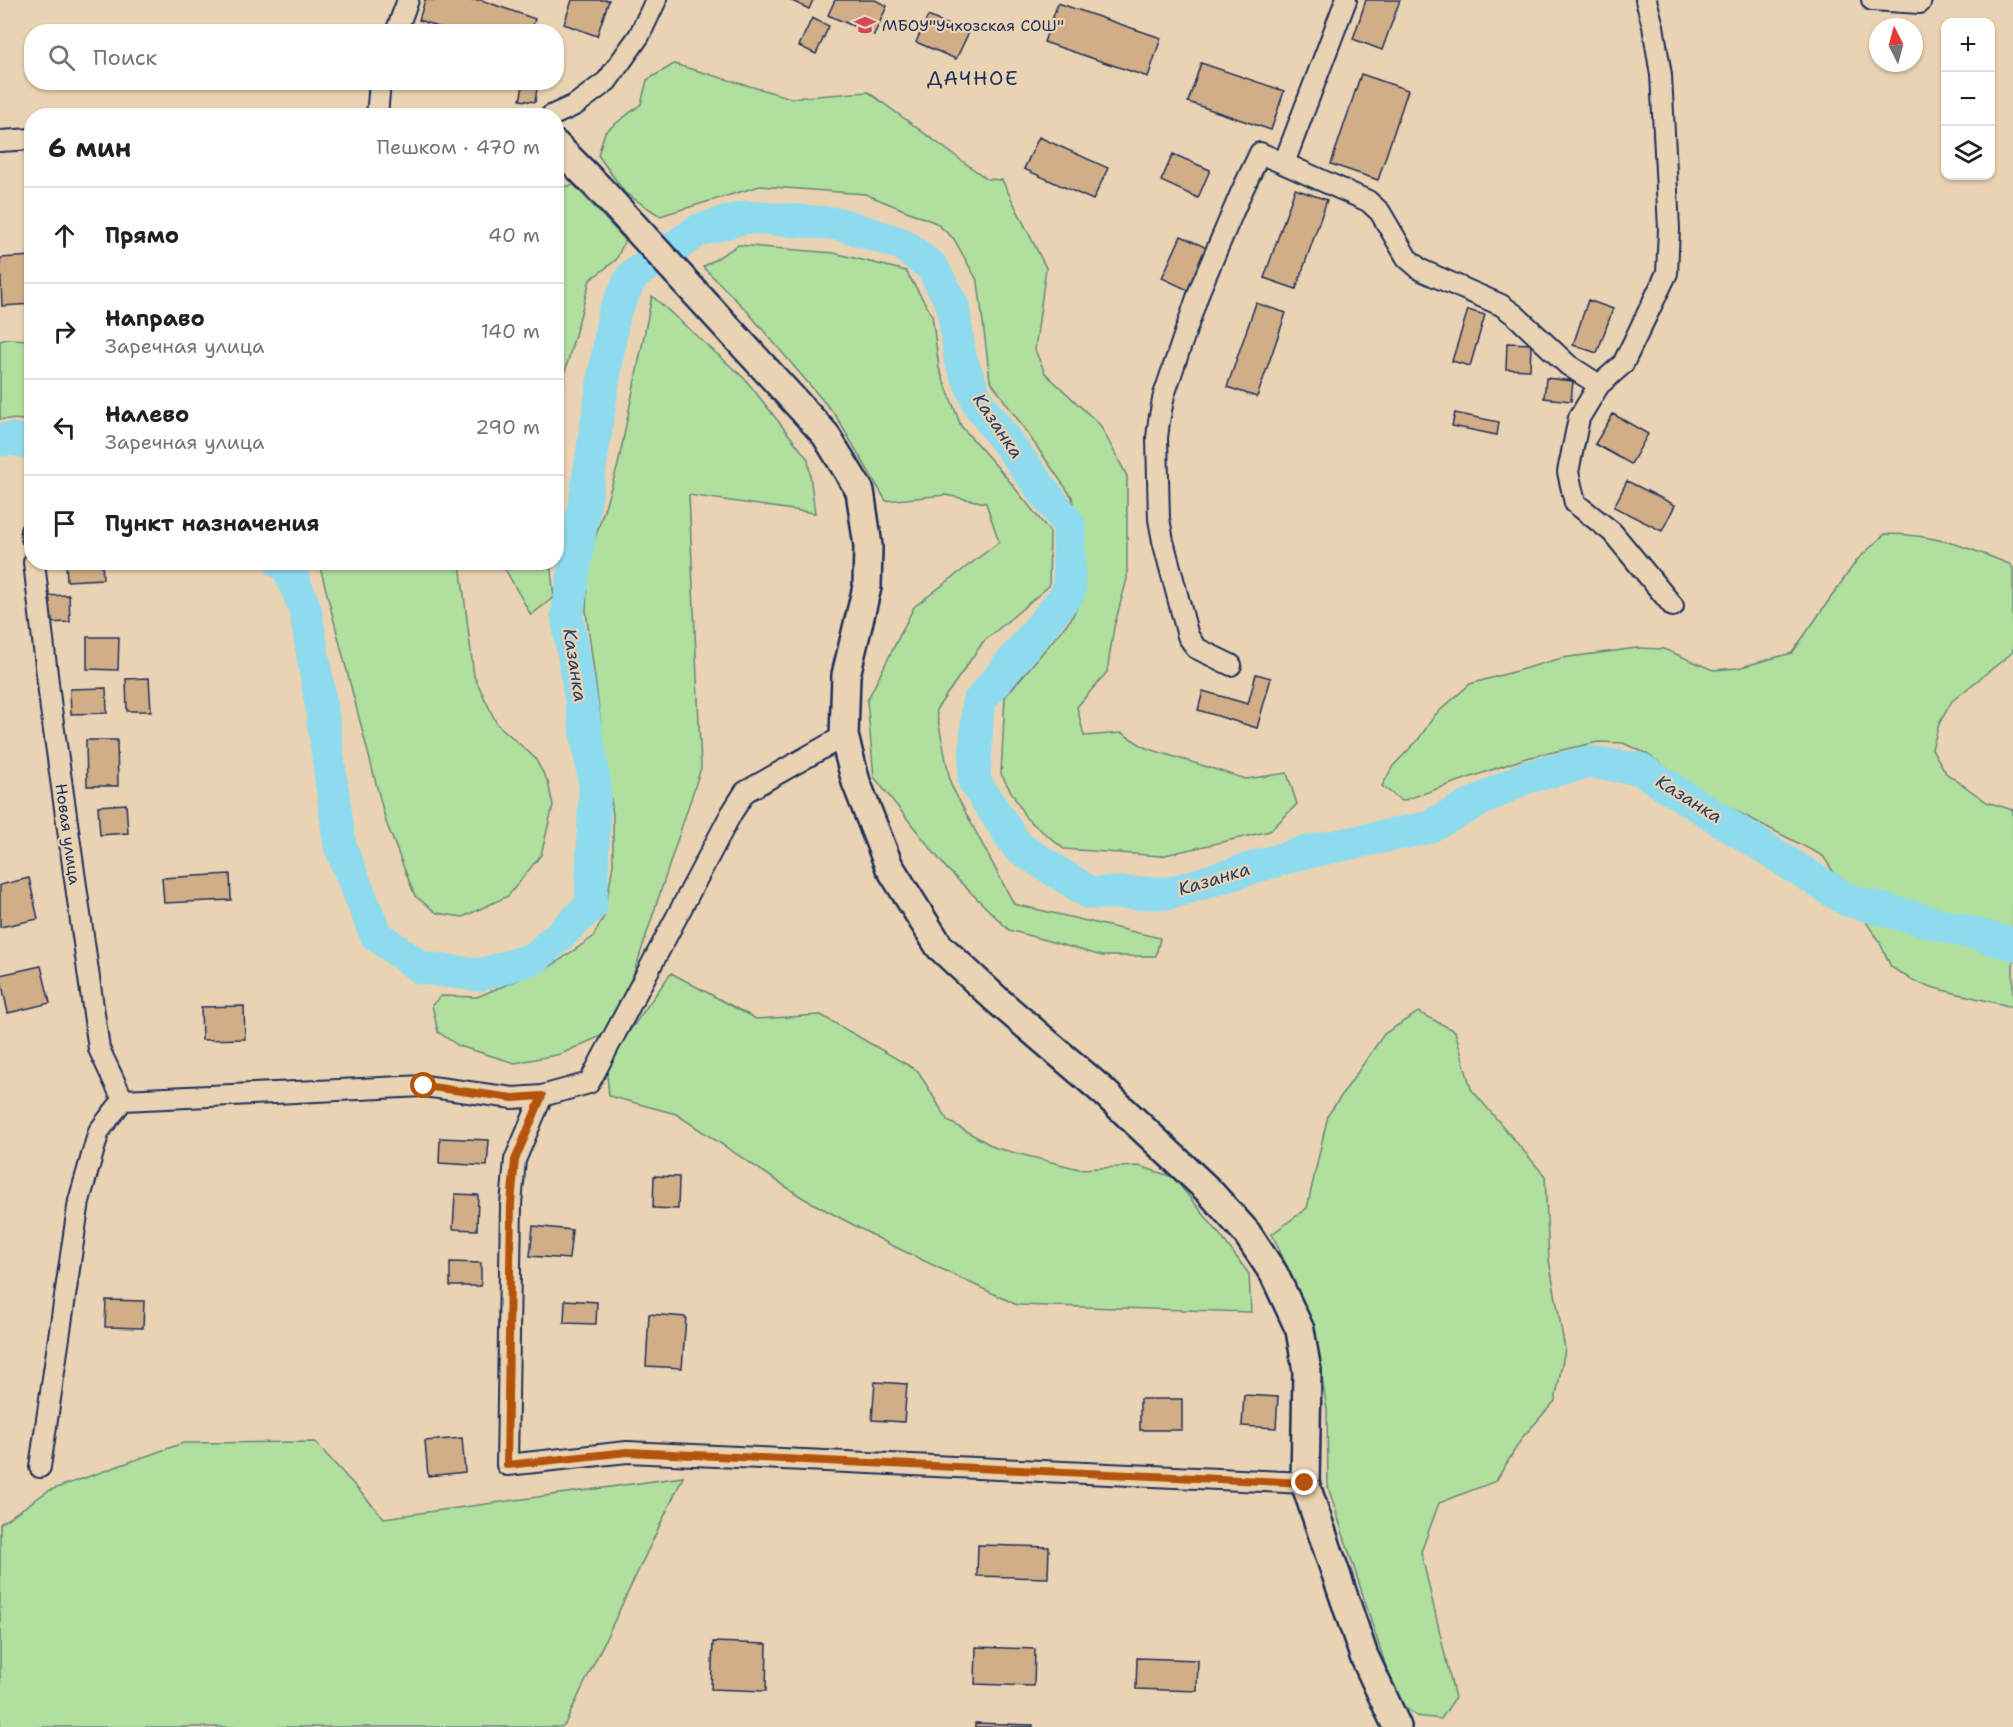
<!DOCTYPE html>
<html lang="ru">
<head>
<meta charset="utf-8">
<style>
  body { margin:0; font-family:"Shantell Sans",sans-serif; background:#f2f2f2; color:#202124 }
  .controls { position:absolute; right:18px; top:18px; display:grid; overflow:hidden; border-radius:12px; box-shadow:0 2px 4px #0004 }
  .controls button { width:54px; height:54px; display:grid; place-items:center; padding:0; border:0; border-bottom:2px solid #e0e0e0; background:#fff; color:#202124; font:30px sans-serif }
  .compass { position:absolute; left:1869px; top:18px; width:54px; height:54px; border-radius:50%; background:#fff; box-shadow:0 2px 4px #0004; rotate:354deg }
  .stop { position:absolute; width:18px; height:18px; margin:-14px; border:4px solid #b45309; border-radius:50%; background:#fff }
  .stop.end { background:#b45309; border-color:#fff; box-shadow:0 2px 6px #0008 }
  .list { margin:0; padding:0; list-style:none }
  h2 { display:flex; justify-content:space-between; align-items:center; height:78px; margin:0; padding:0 24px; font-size:26px }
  h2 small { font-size:20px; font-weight:400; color:#757577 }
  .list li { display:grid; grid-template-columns:39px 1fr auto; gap:18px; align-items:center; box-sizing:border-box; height:96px; padding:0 24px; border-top:2px solid #e0e0e0 }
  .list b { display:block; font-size:22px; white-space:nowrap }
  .list p { margin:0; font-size:20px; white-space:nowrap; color:#757577 }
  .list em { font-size:20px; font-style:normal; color:#757577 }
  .icon { flex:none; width:33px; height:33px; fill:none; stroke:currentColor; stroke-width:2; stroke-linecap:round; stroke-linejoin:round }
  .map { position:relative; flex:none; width:2013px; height:1727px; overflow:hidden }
  .search { position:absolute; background:#fff; box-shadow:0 2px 4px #0004; left:24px; top:24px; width:540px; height:66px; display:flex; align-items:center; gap:15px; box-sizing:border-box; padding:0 21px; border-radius:24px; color:#757577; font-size:22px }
  .panel { position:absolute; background:#fff; box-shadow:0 2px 4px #0004; left:24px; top:108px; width:540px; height:462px; border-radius:24px }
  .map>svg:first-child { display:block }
  .green { fill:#b1df9d; stroke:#66877e; stroke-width:1.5 }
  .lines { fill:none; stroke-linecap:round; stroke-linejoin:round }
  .river { stroke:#8edbed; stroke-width:33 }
  .building { fill:#d2ae87; stroke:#1b2f5e; stroke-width:1.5 }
  .street-casing { stroke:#1b2f5e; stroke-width:24 }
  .secondary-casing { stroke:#1b2f5e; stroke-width:32 }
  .street { stroke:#ead3b2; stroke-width:20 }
  .secondary { stroke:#ead3b2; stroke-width:27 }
  .route { stroke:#b45309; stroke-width:8 }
  .labels { text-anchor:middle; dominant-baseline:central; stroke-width:4.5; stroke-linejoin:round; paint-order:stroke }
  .poi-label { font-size:16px; fill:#1b2f5e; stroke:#ead3b2; text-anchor:start }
  .street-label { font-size:16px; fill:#1b2f5e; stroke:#ead3b2 }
  .water-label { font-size:18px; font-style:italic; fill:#26406c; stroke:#ead3b2 }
  .quarter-label { font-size:20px; letter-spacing:1.5px; fill:#1b2f5e; stroke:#ead3b2 }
</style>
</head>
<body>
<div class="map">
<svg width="2013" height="1727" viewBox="0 0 2013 1727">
  <rect width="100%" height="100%" fill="#ead3b2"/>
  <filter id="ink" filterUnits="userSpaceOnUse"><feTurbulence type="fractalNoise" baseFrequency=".0167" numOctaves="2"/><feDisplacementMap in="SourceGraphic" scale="12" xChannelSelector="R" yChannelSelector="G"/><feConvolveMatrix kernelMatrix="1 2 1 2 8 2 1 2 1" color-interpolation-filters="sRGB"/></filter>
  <g filter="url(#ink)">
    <!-- green -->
    <path class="green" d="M 674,64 L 791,98 L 868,92 L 987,179 L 1002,180 L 1046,268 L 1035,350 L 1045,373 L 1100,425 L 1127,476 L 1127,579 L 1114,627 L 1107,672 L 1077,707 L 1084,736 L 1122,733 L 1146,748 L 1246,779 L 1287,773 L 1297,804 L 1270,831 L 1161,856 L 1064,849 L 1026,818 L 1001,774 L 1005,697 L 1071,619 L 1083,595 L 1083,570 L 1072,497 L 990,380 L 978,282 L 954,239 L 936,223 L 865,194 L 760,186 L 660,216 L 625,193 L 598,155 L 605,132 L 641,104 L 647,80 Z
      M 574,185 L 625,240 L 616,260 L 590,280 L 566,368 L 557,429 L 557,188 Z
      M 738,245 L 834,253 L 906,271 L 932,315 L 939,368 L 961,426 L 1006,477 L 1050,532 L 1049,586 L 983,642 L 936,710 L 951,785 L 1014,904 L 1160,938 L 1156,956 L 1102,956 L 1009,930 L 947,869 L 874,777 L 867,701 L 914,607 L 999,542 L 986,503 L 945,495 L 886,501 L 836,416 L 747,311 L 703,267 Z
      M 652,296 L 745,379 L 808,459 L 815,513 L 689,495 L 701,768 L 628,991 L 603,1035 L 561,1054 L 515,1063 L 459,1046 L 438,1032 L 432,1005 L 441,996 L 477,997 L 551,966 L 593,937 L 604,916 L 613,865 L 613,815 L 586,611 L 588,561 L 618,465 Z
      M 7,339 L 31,340 L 31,420 L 0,419 L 0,341 Z
      M 1885,534 C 1933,534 1965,546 2009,564 L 2013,568 L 2013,652 L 1952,701 L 1939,724 L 1932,749 L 1946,773 L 1987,802 L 2013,810 L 2013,1007 L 1938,989 L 1913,981 L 1891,967 L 1880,943 L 1823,856 L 1711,798 L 1647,754 L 1623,743 L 1598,742 L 1526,758 L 1402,801 L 1382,786 L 1393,766 L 1418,740 L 1435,715 L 1470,684 L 1562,658 L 1637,648 L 1664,649 L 1713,670 L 1738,668 L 1792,653 L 1857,560 Z
      M 319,563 L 460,563 L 474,676 L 497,724 L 535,758 L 548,782 L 553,806 L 541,855 L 508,896 L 463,917 L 437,913 L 415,896 L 386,822 Z
      M 504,563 L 550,563 L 554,597 L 531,615 L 505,569 Z
      M 671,973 L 756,1019 L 821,1015 L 918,1071 L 948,1121 L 996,1148 L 1079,1169 L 1139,1166 L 1173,1177 L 1218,1232 L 1249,1274 L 1251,1312 L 1017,1305 L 891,1245 L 803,1198 L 676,1114 L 609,1096 L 606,1064 Z
      M 1418,1012 L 1455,1031 L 1471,1089 L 1545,1176 L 1549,1260 L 1565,1349 L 1555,1401 L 1522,1438 L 1496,1481 L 1439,1503 L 1421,1552 L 1455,1698 L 1441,1719 L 1416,1716 L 1397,1701 L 1328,1487 L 1327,1410 L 1314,1325 L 1272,1234 L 1307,1208 L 1328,1115 L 1384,1034 Z
      M 315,1442 L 384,1518 L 683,1477 L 565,1724 L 561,1727 L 0,1727 L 0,1524 L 48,1491 L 183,1443 Z"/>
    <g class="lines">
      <!-- river -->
      <path class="river" d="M 0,440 L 12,439 L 32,443
        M 280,562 L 288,568 L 305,608 L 321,704 L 340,846 L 376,935 L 421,968 L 480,975 L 535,958 L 591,906 L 595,785 L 567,616 L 614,313 L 632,276 L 699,230 L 746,217 L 840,224 L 902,244 L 932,267 L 953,306 L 960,358 L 979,405 L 1069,525 L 1069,592 L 978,703 L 974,781 L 1018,847 L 1090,893 L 1170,893 L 1302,853 L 1426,828 L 1524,778 L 1589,762 L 1640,769 L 1847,900 L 2013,944"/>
    </g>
    <!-- building -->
    <path class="building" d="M 425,0 L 481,0 L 535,19 L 531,32 L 452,32 L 419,20 Z
      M 572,0 L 609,0 L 597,36 L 564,24 Z
      M 790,0 L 813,0 L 809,9 Z
      M 835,0 L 875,0 L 887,6 L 874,35 L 828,15 Z
      M 1366,0 L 1400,0 L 1382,50 L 1353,39 Z
      M 1058,3 L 1161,38 L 1148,77 L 1044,42 Z
      M 928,16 L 968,34 L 956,59 L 916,42 Z
      M 812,18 L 829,26 L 816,54 L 799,46 Z
      M 1201,63 L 1284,91 L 1271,130 L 1188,102 Z
      M 1361,74 L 1408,90 L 1378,180 L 1331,164 Z
      M 523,86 L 537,88 L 535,102 L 520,100 Z
      M 1039,137 L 1108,168 L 1093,200 L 1024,169 Z
      M 1173,154 L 1210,170 L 1198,198 L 1161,181 Z
      M 1295,189 L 1327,200 L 1296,289 L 1264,278 Z
      M 1181,236 L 1207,248 L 1188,290 L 1162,278 Z
      M 32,256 L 32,304 L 2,306 L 0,258 Z
      M 1588,300 L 1613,309 L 1597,353 L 1573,345 Z
      M 1256,303 L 1286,313 L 1257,397 L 1227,387 Z
      M 1468,310 L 1485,315 L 1470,366 L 1452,361 Z
      M 1507,343 L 1531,344 L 1530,370 L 1506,369 Z
      M 1546,378 L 1573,381 L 1571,401 L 1544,398 Z
      M 1455,413 L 1499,422 L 1497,435 L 1452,426 Z
      M 1613,414 L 1648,434 L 1631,464 L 1595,444 Z
      M 1627,481 L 1675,505 L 1662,531 L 1614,507 Z
      M 66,562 L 102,562 L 103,579 L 67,581 Z
      M 69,595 L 70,622 L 43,623 L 42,596 Z
      M 87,637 L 119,637 L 118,670 L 87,669 Z
      M 1256,674 L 1271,678 L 1257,728 L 1198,710 L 1203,691 L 1248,704 Z
      M 149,678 L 151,711 L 127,711 L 126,679 Z
      M 106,688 L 107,713 L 71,714 L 70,689 Z
      M 86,740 L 117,740 L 118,786 L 87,786 Z
      M 126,804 L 128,833 L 100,835 L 98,806 Z
      M 230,874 L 231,900 L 164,903 L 162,878 Z
      M 29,878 L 38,919 L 0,927 L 0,885 Z
      M 41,966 L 50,1003 L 8,1013 L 0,975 Z
      M 244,1006 L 245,1039 L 202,1040 L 201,1007 Z
      M 440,1138 L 489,1140 L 487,1166 L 439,1163 Z
      M 654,1176 L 679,1177 L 678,1209 L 653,1208 Z
      M 455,1194 L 478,1195 L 477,1230 L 453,1229 Z
      M 533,1226 L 572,1230 L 569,1259 L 530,1256 Z
      M 450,1262 L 481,1263 L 481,1286 L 450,1286 Z
      M 106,1300 L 144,1301 L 143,1328 L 105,1327 Z
      M 565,1300 L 597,1302 L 596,1324 L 564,1323 Z
      M 649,1314 L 686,1317 L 682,1368 L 646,1366 Z
      M 875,1382 L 907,1384 L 904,1422 L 872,1420 Z
      M 1244,1395 L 1278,1397 L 1276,1428 L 1242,1426 Z
      M 1140,1399 L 1182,1399 L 1182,1430 L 1140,1430 Z
      M 462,1438 L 465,1472 L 428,1476 L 425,1441 Z
      M 978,1545 L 1049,1547 L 1048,1578 L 977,1576 Z
      M 713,1642 L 767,1644 L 766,1691 L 711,1689 Z
      M 976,1647 L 1035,1649 L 1034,1686 L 975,1684 Z
      M 1137,1658 L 1198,1660 L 1197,1691 L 1136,1689 Z
      M 975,1723 L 1033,1725 L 1033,1727 L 975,1727 Z"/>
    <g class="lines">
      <defs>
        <path id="street" d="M 1646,0 L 1653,26 L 1661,75 L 1669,229 L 1667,273 L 1623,364 L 1599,385 L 1579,418 L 1568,472 L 1575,503 L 1612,532 L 1673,606
          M 1872,0 L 1920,3 L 1921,0
          M 396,32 L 408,0
          M 377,116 L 380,82
          M 551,116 L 575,105 L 607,81 L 639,36 L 656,0
          M 0,141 L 32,139
          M 1284,163 L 1346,0
          M 31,531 L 32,538
          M 34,562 L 51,709 L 99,1049 L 123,1100
          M 1231,665 L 1196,648 L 1188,636 L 1163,541 L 1159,519 L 1157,438 L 1159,421 L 1164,395 L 1200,289 L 1241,193 L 1260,153 L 1368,201 L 1380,212 L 1407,258 L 1421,270 L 1501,305 L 1515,315 L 1568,365 L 1599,385
          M 542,1096 L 515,1160 L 511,1204 L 507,1465 L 627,1452 L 1305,1483
          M 123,1100 L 424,1086 L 513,1098 L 542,1096 L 589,1083 L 731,814 L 745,792 L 844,736
          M 40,1467 L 79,1201 L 99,1131 L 123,1100"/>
        <path id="secondary" d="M 556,145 L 599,188 L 825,434 L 860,491 L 868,546 L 867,587 L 846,675 L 844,736 L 856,782 L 889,866 L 939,946 L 997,1000 L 1104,1092 L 1209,1191 L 1246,1232 L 1274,1274 L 1300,1330 L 1307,1371 L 1305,1483 L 1364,1656 L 1397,1727"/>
      </defs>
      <!-- street casing -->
      <use href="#street" class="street-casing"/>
      <!-- secondary casing -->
      <use href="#secondary" class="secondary-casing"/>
      <!-- street -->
      <use href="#street" class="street"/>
      <!-- secondary -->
      <use href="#secondary" class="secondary"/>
    </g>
  </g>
  <g class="lines" filter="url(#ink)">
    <!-- route -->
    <path class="route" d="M 424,1086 L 513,1098 L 542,1096 L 515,1160 L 511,1204 L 507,1465 L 627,1452 L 1305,1483"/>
  </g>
  <!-- icons -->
  <defs>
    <symbol id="school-bare" viewBox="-9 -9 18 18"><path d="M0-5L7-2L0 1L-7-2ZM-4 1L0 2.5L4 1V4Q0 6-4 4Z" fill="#d1495b" stroke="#ead3b2" stroke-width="2.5" paint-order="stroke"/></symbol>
  </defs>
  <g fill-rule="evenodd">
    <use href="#school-bare" x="850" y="10" width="30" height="30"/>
  </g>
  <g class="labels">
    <!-- poi labels -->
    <g class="poi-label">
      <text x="882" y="25">МБОУ"Учхозская СОШ"</text>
    </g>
    <!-- street labels -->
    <g class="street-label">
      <text transform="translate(68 834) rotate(82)">Новая улица</text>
    </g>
    <!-- water labels -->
    <g class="water-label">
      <text transform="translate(998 426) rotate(56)">Казанка</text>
      <text transform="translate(575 665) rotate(81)">Казанка</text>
      <text transform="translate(1689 799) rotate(32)">Казанка</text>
      <text transform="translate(1214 879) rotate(-17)">Казанка</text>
    </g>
    <!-- quarter labels -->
    <g class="quarter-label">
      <text x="973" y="78">ДАЧНОЕ</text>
    </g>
  </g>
</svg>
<div class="controls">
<button>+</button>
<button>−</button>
<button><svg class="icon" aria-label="layers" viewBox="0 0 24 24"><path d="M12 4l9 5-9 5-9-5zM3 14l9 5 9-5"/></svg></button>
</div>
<svg class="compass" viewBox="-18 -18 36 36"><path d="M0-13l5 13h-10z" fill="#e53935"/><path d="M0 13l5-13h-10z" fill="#757577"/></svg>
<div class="stop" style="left:424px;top:1086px"></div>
<div class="stop end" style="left:1305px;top:1483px"></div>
<div class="search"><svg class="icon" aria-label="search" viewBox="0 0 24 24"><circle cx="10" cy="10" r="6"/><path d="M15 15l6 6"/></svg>Поиск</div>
<section class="panel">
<h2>6 мин<small>Пешком · 470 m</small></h2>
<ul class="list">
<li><svg class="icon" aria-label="ahead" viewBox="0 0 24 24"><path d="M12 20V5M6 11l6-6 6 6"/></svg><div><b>Прямо</b></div><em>40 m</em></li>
<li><svg class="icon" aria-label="right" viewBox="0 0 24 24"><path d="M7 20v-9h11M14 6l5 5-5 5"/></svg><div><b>Направо</b><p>Заречная улица</p></div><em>140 m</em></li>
<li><svg class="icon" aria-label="left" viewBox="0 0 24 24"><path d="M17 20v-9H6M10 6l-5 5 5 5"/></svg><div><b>Налево</b><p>Заречная улица</p></div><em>290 m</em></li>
<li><svg class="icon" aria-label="arrive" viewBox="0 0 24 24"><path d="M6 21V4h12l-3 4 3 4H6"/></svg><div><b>Пункт назначения</b></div></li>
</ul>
</section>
</div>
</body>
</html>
